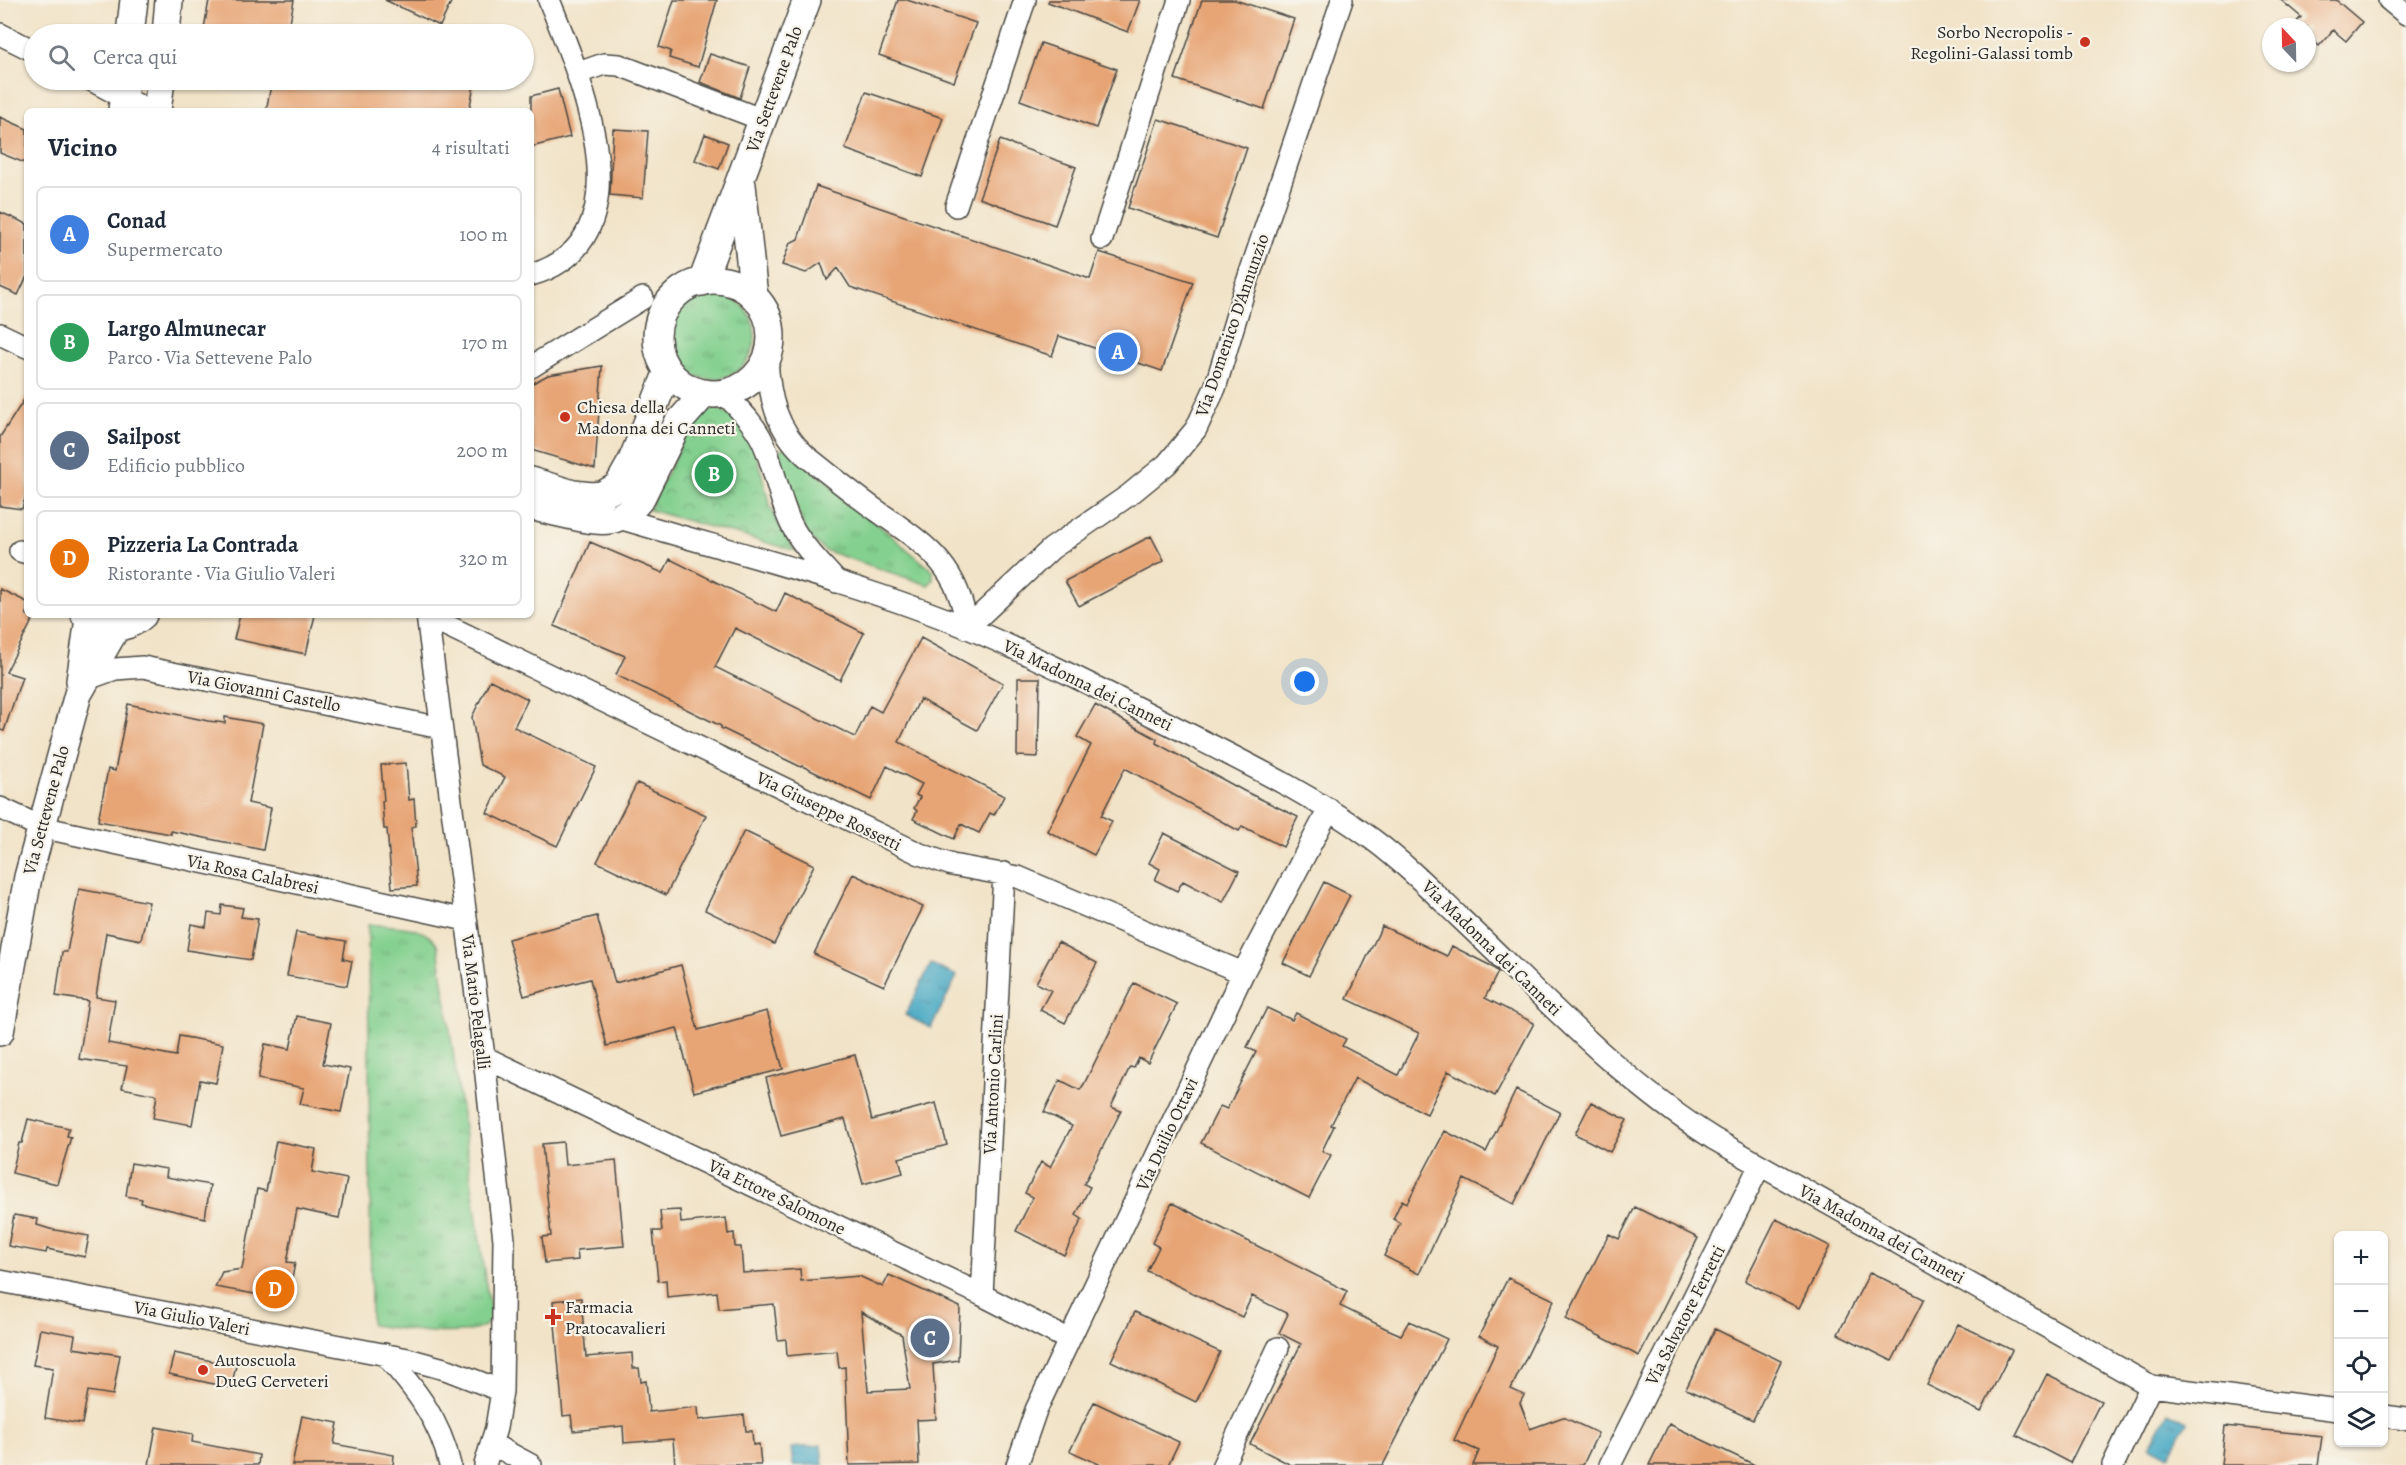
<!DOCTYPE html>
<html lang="it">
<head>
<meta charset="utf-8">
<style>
  body { margin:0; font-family:Alegreya,serif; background:#f6f6f7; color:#1f2937 }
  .controls { position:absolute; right:18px; bottom:18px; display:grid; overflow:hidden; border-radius:9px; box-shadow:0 2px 4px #0004 }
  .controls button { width:54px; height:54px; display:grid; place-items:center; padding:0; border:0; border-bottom:2px solid #e0e1e3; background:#fff; color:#1f2937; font:30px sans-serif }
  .compass { position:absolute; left:2262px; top:18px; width:54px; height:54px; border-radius:50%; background:#fff; box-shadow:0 2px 4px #0004; rotate:338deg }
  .you { position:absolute; left:1305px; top:682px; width:21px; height:21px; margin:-15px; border:4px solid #fff; border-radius:50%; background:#1a73e8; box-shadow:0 0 0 9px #1a73e833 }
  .badge { display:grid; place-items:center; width:39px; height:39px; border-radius:50%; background:#1a73e8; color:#fff; font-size:20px; font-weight:700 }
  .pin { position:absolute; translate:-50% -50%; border:3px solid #fff; box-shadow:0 2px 6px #0006 }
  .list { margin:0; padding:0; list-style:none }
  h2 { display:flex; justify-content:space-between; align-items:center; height:78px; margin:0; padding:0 24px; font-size:26px }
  h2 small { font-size:20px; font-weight:400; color:#747a83 }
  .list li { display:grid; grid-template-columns:39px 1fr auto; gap:18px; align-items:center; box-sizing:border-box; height:96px; margin:0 12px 12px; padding:0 12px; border:2px solid #e0e1e3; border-radius:9px }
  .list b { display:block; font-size:22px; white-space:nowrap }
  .list p { margin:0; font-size:20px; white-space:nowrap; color:#747a83 }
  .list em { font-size:20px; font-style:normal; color:#747a83 }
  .icon { flex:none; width:33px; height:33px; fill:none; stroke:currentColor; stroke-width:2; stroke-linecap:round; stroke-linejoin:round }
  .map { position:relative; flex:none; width:2406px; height:1465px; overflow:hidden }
  .search { position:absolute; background:#fff; box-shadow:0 2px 4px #0004; left:24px; top:24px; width:510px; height:66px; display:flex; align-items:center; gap:15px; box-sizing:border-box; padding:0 21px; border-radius:33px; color:#747a83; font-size:22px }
  .panel { position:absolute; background:#fff; box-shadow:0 2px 4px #0004; left:24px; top:108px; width:510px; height:510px; border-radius:9px }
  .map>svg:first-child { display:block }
  .grass { fill:url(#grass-tufts); stroke:#577e5d; stroke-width:1.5 }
  .park { fill:url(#park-crowns); stroke:#577e5d; stroke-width:1.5 }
  .water { fill:url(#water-ripples); stroke:#386977; stroke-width:1.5 }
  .building { fill:#e7a474; fill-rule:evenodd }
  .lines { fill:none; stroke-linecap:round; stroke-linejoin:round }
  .minor-casing { stroke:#494742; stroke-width:24 }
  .tertiary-casing { stroke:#494742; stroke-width:30 }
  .minor { stroke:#fff; stroke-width:21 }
  .tertiary { stroke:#fff; stroke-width:27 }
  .poi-dot { fill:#c8321e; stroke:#f7f3e8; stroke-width:2 }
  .labels { text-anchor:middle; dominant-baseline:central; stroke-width:4.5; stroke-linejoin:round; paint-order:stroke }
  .poi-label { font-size:18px; fill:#2b2b2b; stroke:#f7f3e8; text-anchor:start }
  .street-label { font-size:18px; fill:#2b2b2b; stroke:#f7f3e8 }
</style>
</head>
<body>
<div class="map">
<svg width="2406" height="1465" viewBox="0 0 2406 1465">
  <defs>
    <pattern id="grass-tufts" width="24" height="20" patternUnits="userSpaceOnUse" patternTransform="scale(1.5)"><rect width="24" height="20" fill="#83d08f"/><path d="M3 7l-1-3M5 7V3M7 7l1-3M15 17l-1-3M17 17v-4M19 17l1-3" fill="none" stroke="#6ba975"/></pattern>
    <pattern id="park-crowns" width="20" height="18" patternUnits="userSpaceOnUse" patternTransform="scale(1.5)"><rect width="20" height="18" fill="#83d08f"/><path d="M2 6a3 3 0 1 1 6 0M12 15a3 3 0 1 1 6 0" fill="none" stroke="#6ba975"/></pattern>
    <pattern id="water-ripples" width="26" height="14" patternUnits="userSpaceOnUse" patternTransform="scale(1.5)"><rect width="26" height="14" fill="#44a7c3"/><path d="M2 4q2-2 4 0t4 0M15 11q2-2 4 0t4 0" fill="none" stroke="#39889f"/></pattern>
  </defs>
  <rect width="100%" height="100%" fill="#f7f3e8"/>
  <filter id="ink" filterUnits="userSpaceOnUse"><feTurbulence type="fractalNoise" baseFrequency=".0167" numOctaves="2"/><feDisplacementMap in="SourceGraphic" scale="12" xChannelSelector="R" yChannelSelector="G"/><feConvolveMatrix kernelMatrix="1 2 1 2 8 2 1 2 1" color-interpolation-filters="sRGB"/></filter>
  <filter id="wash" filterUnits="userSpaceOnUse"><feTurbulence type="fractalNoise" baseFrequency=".008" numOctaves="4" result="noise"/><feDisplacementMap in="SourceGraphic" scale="24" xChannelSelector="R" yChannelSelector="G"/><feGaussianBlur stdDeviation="1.35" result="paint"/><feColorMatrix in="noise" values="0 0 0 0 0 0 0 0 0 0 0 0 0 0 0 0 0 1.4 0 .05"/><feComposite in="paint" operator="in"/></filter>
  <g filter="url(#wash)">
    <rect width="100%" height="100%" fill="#f1e3c7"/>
    <!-- grass -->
    <path class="grass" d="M669 336a43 43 0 1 1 86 0a43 43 0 1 1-86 0Z
      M 786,447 L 933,571 L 933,580 L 928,585 L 824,550 L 807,534 L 776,457 L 779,450 Z
      M 368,924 C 392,927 424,923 438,946 L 487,1291 C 488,1299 492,1312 490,1319 C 483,1344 391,1327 371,1325 Z"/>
    <!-- park -->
    <path class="park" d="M 716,408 C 759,423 758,471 771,508 C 777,525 785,537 796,551 L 649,510 L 691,424 L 705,409 Z"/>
    <!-- water -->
    <path class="water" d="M 931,964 L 957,976 L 931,1028 L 905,1015 Z
      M 2168,1412 L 2187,1422 L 2169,1456 L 2150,1446 Z
      M 821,1445 L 823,1465 L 793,1465 L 791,1448 Z"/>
    <g id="blocks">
      <!-- building -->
      <path class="building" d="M 209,0 L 294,0 L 288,34 L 250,29 L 249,34 L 203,34 Z
        M 385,0 L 452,0 L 440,26 Z
        M 674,0 L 717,0 L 698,67 L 669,58 L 671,51 L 659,47 Z
        M 898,0 L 907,0 L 976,23 L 954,82 L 879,55 Z
        M 1049,0 L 1140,0 L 1128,32 L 1048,2 Z
        M 1202,0 L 1235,0 L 1294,19 L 1264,109 L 1175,79 Z
        M 2281,0 L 2336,0 L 2362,22 L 2346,41 L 2333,30 L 2319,46 L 2307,35 L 2307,27 L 2298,27 L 2295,24 L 2301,17 Z
        M 1041,43 L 1117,69 L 1096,128 L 1020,100 Z
        M 710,54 L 750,67 L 740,98 L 700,82 Z
        M 272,80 L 475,80 L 469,111 L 266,111 Z
        M 558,89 L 570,137 L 531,147 L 531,96 Z
        M 866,92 L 943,118 L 922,177 L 845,149 Z
        M 0,117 L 27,129 L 27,164 L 0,153 Z
        M 1158,119 L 1247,148 L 1217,238 L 1128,208 Z
        M 613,129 L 648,131 L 643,198 L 610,195 Z
        M 705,134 L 728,143 L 719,169 L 695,160 Z
        M 1000,140 L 1076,167 L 1055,225 L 979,198 Z
        M 816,186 L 1090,279 L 1099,252 L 1193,282 L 1162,371 L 1059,336 L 1052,356 L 850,287 L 838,268 L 827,280 L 821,263 L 806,273 L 782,265 L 790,243 L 798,239 Z
        M 0,212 L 27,224 L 27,276 L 18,295 L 0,287 Z
        M 602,366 L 595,469 L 531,450 L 531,384 L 548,375 Z
        M 27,395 L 27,492 L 22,509 L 0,506 L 0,437 Z
        M 1151,536 L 1164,561 L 1079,606 L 1065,581 Z
        M 590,542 L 663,573 L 670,559 L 776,612 L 785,593 L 864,633 L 840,680 L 735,628 L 715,667 L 855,737 L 870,706 L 881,712 L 921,638 L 1003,683 L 977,730 L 920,699 L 899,742 L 1004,796 L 994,815 L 990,813 L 979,833 L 961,824 L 954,839 L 913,819 L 917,811 L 914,808 L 920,797 L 916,795 L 922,784 L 887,766 L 871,800 L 802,766 L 801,767 L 721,728 L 721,726 L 616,675 L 625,656 L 554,626 Z
        M 0,589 L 27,602 L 27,615 L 35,615 L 6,672 L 22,677 L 4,731 L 0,730 Z
        M 240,615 L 315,615 L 306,654 L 234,639 Z
        M 1018,678 L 1040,678 L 1038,757 L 1017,756 Z
        M 490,680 L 528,699 L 514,727 L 596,767 L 557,846 L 487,813 L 505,777 L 480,765 L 472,717 Z
        M 128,704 L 208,721 L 225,723 L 225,717 L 263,724 L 248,803 L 271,808 L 263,850 L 171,831 L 171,834 L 98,821 L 108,769 L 115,771 Z
        M 1095,705 L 1157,739 L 1156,743 L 1244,791 L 1298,817 L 1283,847 L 1242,826 L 1239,831 L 1125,768 L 1101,816 L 1112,821 L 1094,855 L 1047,831 L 1091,745 L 1077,737 Z
        M 406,763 L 409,800 L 414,799 L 416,826 L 411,827 L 417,886 L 392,888 L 387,829 L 384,829 L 382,801 L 384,801 L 381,765 Z
        M 637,783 L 706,815 L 666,895 L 597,862 Z
        M 744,831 L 814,865 L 774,944 L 705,910 Z
        M 1164,833 L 1239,871 L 1223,902 L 1183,881 L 1177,891 L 1155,880 L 1160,869 L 1149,863 Z
        M 853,874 L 923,907 L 884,986 L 814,954 Z
        M 1324,882 L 1350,895 L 1309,976 L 1283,963 Z
        M 79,889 L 149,902 L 141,940 L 106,933 L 96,997 L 115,1000 L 108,1043 L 176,1056 L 179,1036 L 223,1044 L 216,1083 L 200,1080 L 192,1125 L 153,1118 L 157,1095 L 122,1088 L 127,1066 L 79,1059 L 88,1001 L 56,996 L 62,952 L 67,952 Z
        M 222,905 L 243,908 L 241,917 L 258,919 L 251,960 L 187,950 L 191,924 L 206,927 L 208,913 L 221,915 Z
        M 597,916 L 615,983 L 681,965 L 698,1030 L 767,1011 L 783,1069 L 694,1092 L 677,1028 L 607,1046 L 590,979 L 524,996 L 508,939 Z
        M 1382,926 L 1447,956 L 1452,946 L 1491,966 L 1498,972 L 1485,998 L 1534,1023 L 1495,1096 L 1448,1071 L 1427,1114 L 1355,1078 L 1331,1125 L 1334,1126 L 1322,1151 L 1331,1155 L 1309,1198 L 1201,1143 L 1220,1106 L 1227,1109 L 1256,1052 L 1247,1047 L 1267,1008 L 1292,1020 L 1296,1013 L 1346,1039 L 1342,1046 L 1398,1075 L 1419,1033 L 1347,999 Z
        M 296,932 L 346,941 L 343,959 L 352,961 L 347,986 L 287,976 Z
        M 1058,942 L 1097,963 L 1065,1023 L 1040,1010 L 1051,990 L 1036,983 Z
        M 1134,983 L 1177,1004 L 1148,1063 L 1139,1058 L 1134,1068 L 1130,1067 L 1111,1107 L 1121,1111 L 1084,1184 L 1090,1187 L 1076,1215 L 1082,1219 L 1064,1255 L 1016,1231 L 1033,1197 L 1025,1193 L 1041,1162 L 1050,1167 L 1072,1126 L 1044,1112 L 1060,1080 L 1080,1090 L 1084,1084 Z
        M 297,1016 L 331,1023 L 323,1064 L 350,1069 L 341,1112 L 300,1104 L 304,1088 L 258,1079 L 265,1044 L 290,1049 Z
        M 855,1055 L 872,1120 L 936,1103 L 947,1145 L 899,1158 L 903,1173 L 863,1184 L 845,1119 L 781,1136 L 766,1078 Z
        M 1516,1090 L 1560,1112 L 1514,1204 L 1464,1179 L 1419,1274 L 1384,1256 L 1400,1223 L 1393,1219 L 1402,1200 L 1407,1203 L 1445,1131 L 1486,1152 Z
        M 1591,1102 L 1627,1120 L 1610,1152 L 1575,1134 Z
        M 28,1119 L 69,1128 L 67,1136 L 71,1137 L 57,1184 L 12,1173 L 19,1143 L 22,1143 Z
        M 276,1141 L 316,1149 L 312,1172 L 347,1179 L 339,1218 L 297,1209 L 287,1262 L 295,1263 L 288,1300 L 215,1287 L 222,1272 L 242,1269 L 257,1189 L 266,1191 Z
        M 563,1142 L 565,1165 L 616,1160 L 624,1246 L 577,1250 L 578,1260 L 545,1263 L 542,1237 L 551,1236 L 542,1144 Z
        M 131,1163 L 167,1169 L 166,1177 L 210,1185 L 205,1218 L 141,1203 L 142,1199 L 126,1196 Z
        M 1172,1203 L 1347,1291 L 1340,1306 L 1385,1328 L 1401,1335 L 1409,1321 L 1447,1339 L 1383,1465 L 1291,1465 L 1250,1444 L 1301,1344 L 1279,1333 L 1288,1314 L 1252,1296 L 1242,1317 L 1147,1271 L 1159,1247 L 1152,1243 Z
        M 1635,1207 L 1698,1238 L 1639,1356 L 1566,1319 L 1609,1234 L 1619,1239 Z
        M 680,1210 L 681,1223 L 726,1218 L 728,1234 L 734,1233 L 735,1247 L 741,1247 L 743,1273 L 800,1269 L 801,1281 L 859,1276 L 883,1287 L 889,1275 L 960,1307 L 958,1360 L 933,1364 L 936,1419 L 917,1420 L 919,1464 L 849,1465 L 845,1367 L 839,1368 L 837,1351 L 787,1356 L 786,1339 L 778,1340 L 774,1304 L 719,1309 L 717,1292 L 667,1297 L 666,1280 L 658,1281 L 653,1231 L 662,1231 L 660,1211 ZM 861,1312 L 902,1335 L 910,1389 L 868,1391 Z
        M 14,1215 L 38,1219 L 37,1225 L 50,1229 L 89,1236 L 85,1257 L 47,1249 L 46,1253 L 8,1246 Z
        M 1776,1219 L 1830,1246 L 1799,1308 L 1745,1281 Z
        M 1870,1272 L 1924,1299 L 1892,1361 L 1838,1334 Z
        M 1508,1278 L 1554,1300 L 1511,1389 L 1524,1395 L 1520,1403 L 1530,1429 L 1563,1417 L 1598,1433 L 1583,1465 L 1473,1465 L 1479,1451 L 1454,1440 L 1498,1346 L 1479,1336 Z
        M 581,1298 L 586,1357 L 632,1353 L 633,1368 L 639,1368 L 641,1382 L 646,1381 L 649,1412 L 698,1407 L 699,1420 L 744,1415 L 746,1431 L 752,1431 L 753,1445 L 759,1444 L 761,1465 L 675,1465 L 673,1439 L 624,1443 L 623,1426 L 573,1431 L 571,1415 L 563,1416 L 553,1301 Z
        M 1135,1312 L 1220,1352 L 1196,1402 L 1111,1361 Z
        M 1958,1324 L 2012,1350 L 1981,1412 L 1927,1385 Z
        M 40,1329 L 75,1335 L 73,1348 L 120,1355 L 113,1395 L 88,1391 L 82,1424 L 45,1418 L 53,1368 L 33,1365 Z
        M 1715,1329 L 1781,1361 L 1753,1420 L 1686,1389 Z
        M 174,1353 L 236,1366 L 231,1388 L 169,1374 Z
        M 2047,1374 L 2101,1401 L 2070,1463 L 2016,1435 Z
        M 1094,1402 L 1179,1442 L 1168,1465 L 1101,1465 L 1070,1451 Z
        M 302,1416 L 338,1423 L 334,1444 L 394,1455 L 393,1465 L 292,1465 Z
        M 1669,1424 L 1755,1465 L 1649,1465 Z
        M 2225,1426 L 2322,1436 L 2318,1465 L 2221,1465 Z
        M 156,1427 L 193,1434 L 192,1442 L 259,1455 L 258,1465 L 149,1465 Z"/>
    </g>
  </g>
  <g filter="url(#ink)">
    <use href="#blocks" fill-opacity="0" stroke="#494742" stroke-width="1.5"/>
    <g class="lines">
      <defs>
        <path id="minor" d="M 2389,0 L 2406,14
          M 0,34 L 34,51
          M 578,73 L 604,64 L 619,65 L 763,120
          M 91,80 L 149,111
          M 956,206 L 1025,0
          M 1102,239 L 1179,0
          M 531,275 C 652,240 579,75 549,0
          M 0,334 L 27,347
          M 767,358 C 769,397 776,429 806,456 C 829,474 852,493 876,510 C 924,544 959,564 967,628
          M 531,367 L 643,298
          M 724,393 C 738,408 753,422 762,440 C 775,467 778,497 791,524 C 802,546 821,564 837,582
          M 619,518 C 736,553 856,582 968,628 C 1039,658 1108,693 1177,728 C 1244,762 1311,794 1372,839 C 1403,862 1430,889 1458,916 C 1540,993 1618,1079 1714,1139 L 2151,1386 L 2338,1410
          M 20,551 L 27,553
          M 427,615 L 484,1057 L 504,1240 L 502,1391 L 496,1428 L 485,1465
          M 427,616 L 920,854 L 952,865 L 1018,877 L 1243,973
          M 967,628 L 1051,549 L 1129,495 L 1167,464 L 1196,429 L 1215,388 L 1244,291 L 1342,0
          M 87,679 L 115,669 L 143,667 L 441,728
          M 0,808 L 41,827 L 466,920
          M 484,1057 L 982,1295 L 1069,1340
          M 0,1281 L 408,1359 L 448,1370 L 502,1391
          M 982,1295 L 1004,873
          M 384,1354 C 414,1387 440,1420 450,1465
          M 2384,1416 L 2406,1419
          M 492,1444 L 531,1465
          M 1017,1465 L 1036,1410 L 1243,973 L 1329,809
          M 1223,1465 L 1278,1348
          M 1610,1465 L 1760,1165
          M 2113,1465 L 2151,1386"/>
        <path id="tertiary" d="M 130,34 L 134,0
          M 166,34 L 169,0
          M 122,111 L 125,80
          M 157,111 L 161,80
          M 742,185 L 754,297
          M657 337a57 57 0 1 1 114 0a57 57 0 1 1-114 0Z
          M 702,282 L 807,0
          M 531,481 L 573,494 L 592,496 L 602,495 L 618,486 L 631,463 L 668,371
          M 531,506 C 545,510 559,513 573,516 C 604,523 620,525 641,498 L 678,423 L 705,393
          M 98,624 C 114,631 131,626 143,615
          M 80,681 L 89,619 L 85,615
          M 0,1032 L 28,877 L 78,694 L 116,628"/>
      </defs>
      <!-- minor casing -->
      <use href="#minor" class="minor-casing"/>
      <!-- tertiary casing -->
      <use href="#tertiary" class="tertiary-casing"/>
      <!-- minor -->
      <use href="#minor" class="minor"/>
      <!-- tertiary -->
      <use href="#tertiary" class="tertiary"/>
    </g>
  </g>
  <!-- markers -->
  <g class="poi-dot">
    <circle cx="2085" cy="42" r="6"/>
    <circle cx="565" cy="417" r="6"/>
    <path d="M550 1308h6v6h6v6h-6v6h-6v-6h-6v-6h6z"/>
    <circle cx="203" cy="1370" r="6"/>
  </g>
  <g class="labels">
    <!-- poi labels -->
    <g class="poi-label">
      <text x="2073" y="32" text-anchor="end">Sorbo Necropolis -<tspan x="2073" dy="21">Regolini-Galassi tomb</tspan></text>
      <text x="577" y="407">Chiesa della<tspan x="577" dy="21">Madonna dei Canneti</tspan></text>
      <text x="565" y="1307">Farmacia<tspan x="565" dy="21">Pratocavalieri</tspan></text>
      <text x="215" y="1360">Autoscuola<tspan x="215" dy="21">DueG Cerveteri</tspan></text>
    </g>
    <!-- street labels -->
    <g class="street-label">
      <text transform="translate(774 89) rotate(-70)">Via Settevene Palo</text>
      <text transform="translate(1232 325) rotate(-71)">Via Domenico D'Annunzio</text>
      <text transform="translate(1088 685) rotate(26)">Via Madonna dei Canneti</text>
      <text transform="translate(264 691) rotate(11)">Via Giovanni Castello</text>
      <text transform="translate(46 810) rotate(-75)">Via Settevene Palo</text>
      <text transform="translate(829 811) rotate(26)">Via Giuseppe Rossetti</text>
      <text transform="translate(253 874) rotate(12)">Via Rosa Calabresi</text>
      <text transform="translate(1492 948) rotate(44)">Via Madonna dei Canneti</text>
      <text transform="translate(476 1002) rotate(83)">Via Mario Pelagalli</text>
      <text transform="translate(993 1084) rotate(-87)">Via Antonio Carlini</text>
      <text transform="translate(1167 1134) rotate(-65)">Via Duilio Ottavi</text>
      <text transform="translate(777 1197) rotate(26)">Via Ettore Salomone</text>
      <text transform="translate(1882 1234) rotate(29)">Via Madonna dei Canneti</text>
      <text transform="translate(1685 1315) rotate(-63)">Via Salvatore Ferretti</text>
      <text transform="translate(192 1318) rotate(11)">Via Giulio Valeri</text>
    </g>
  </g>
</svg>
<div class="controls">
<button>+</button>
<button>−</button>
<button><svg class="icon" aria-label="locate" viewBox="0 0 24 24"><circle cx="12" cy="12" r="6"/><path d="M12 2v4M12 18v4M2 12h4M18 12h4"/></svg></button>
<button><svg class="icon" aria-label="layers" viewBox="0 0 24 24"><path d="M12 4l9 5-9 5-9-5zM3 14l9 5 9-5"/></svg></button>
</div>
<svg class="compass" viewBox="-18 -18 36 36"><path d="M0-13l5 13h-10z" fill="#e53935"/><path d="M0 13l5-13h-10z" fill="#747a83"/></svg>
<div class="you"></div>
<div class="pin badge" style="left:1118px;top:352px;background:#3f7fe0">A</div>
<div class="pin badge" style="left:714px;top:474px;background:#2e9e5b">B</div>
<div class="pin badge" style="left:930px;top:1338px;background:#5c6f8a">C</div>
<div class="pin badge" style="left:275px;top:1289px;background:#e8710a">D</div>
<div class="search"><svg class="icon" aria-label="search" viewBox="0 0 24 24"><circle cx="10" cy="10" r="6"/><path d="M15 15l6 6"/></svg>Cerca qui</div>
<section class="panel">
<h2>Vicino<small>4 risultati</small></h2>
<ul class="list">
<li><span class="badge" style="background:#3f7fe0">A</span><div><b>Conad</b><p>Supermercato</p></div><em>100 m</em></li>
<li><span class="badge" style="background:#2e9e5b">B</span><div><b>Largo Almunecar</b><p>Parco · Via Settevene Palo</p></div><em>170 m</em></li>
<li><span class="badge" style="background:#5c6f8a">C</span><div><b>Sailpost</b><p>Edificio pubblico</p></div><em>200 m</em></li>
<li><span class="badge" style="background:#e8710a">D</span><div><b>Pizzeria La Contrada</b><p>Ristorante · Via Giulio Valeri</p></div><em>320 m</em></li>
</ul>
</section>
</div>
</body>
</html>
